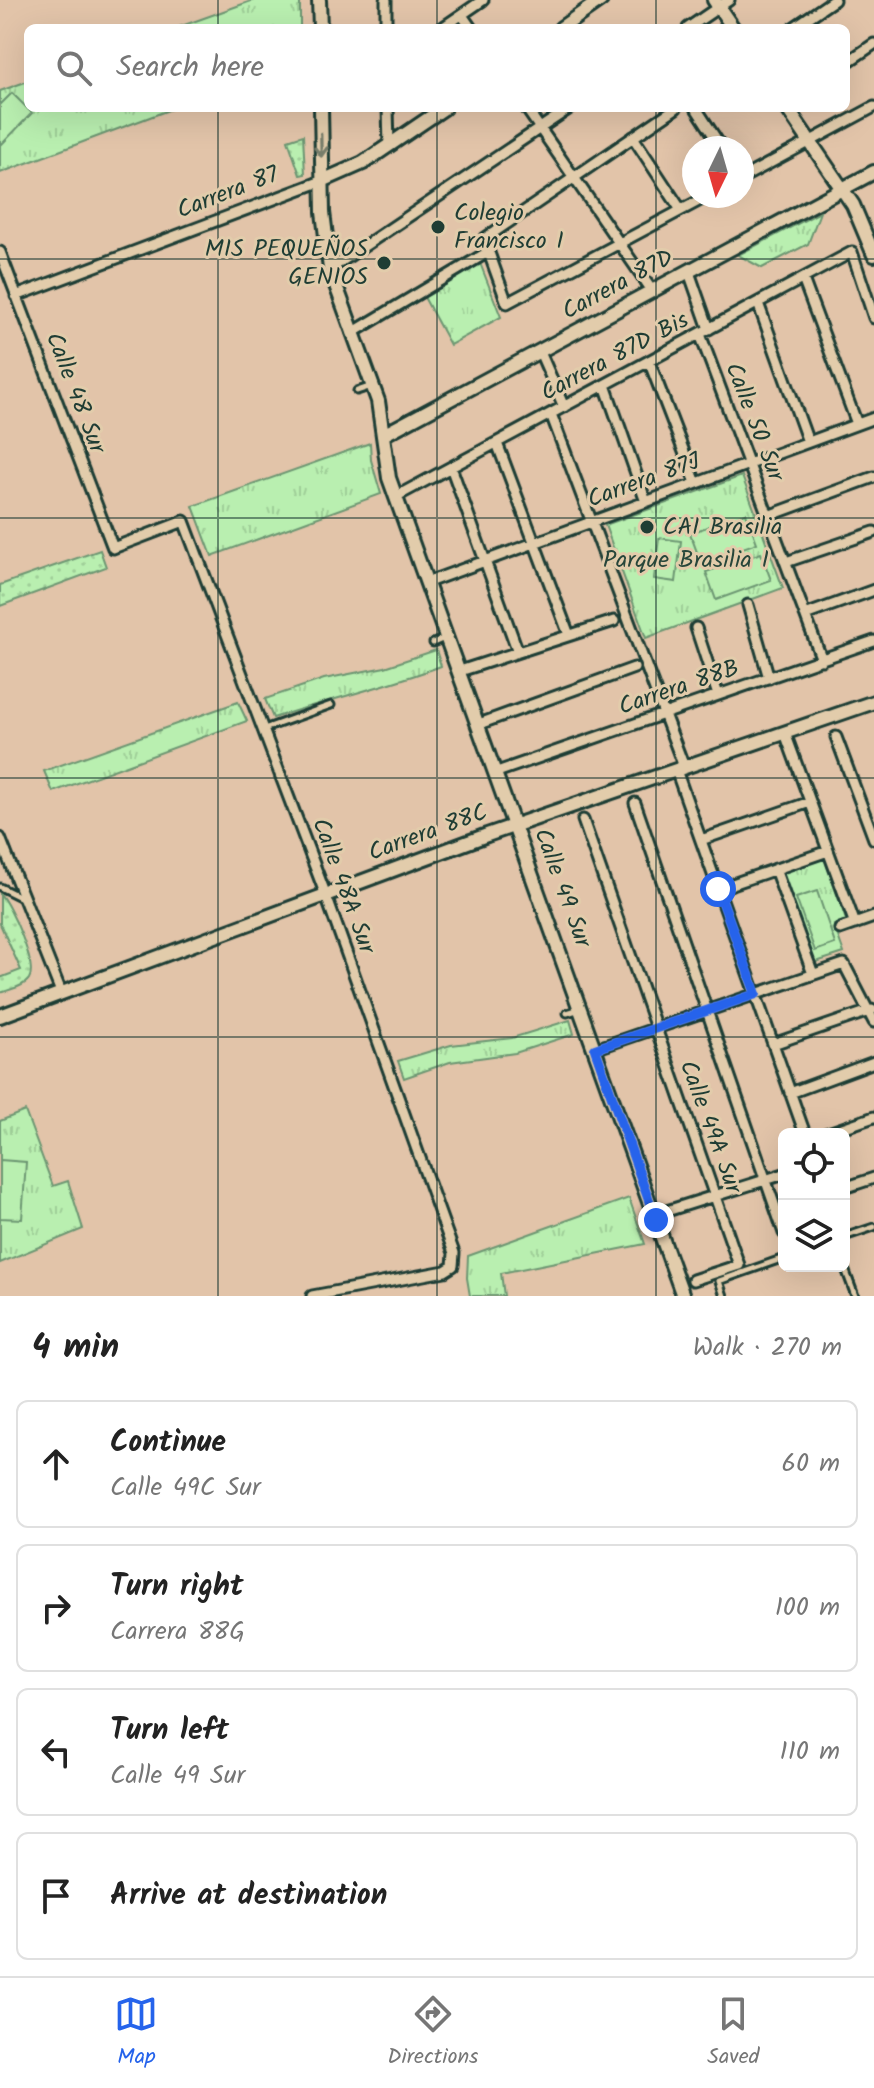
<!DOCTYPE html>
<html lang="en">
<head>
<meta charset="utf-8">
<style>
  body { margin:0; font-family:Kalam,sans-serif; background:#f2f2f2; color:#222 }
  .controls { position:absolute; right:24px; bottom:24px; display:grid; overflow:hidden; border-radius:12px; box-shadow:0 8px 32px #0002 }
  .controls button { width:72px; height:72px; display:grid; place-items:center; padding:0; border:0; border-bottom:2px solid #e0e0e0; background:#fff; color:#222; font:40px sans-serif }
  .compass { position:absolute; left:682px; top:136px; width:72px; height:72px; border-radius:50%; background:#fff; box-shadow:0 8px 32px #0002; rotate:185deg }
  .stop { position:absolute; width:24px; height:24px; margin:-18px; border:6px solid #2563eb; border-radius:50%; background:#fff }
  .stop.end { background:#2563eb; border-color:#fff; box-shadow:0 2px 8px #0008 }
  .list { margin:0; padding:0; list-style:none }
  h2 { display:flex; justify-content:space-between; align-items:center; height:104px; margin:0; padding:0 32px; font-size:34px }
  h2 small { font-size:26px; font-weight:400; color:#767676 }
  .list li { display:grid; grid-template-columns:52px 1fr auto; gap:24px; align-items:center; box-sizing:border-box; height:128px; margin:0 16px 16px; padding:0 16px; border:2px solid #e0e0e0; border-radius:12px }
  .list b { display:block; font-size:30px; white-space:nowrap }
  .list p { margin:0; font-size:26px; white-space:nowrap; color:#767676 }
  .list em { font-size:26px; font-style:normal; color:#767676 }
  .icon { flex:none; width:44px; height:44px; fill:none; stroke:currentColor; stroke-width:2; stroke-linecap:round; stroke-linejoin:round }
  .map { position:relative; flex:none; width:874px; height:1296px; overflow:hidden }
  .search { position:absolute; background:#fff; box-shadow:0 8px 32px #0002; left:24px; right:24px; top:24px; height:88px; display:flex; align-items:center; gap:20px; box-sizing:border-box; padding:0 28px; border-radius:12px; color:#767676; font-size:30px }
  .sheet { height:680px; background:#fff }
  nav { display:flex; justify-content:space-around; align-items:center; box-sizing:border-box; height:112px; border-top:2px solid #e0e0e0; background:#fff; font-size:22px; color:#767676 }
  nav a { display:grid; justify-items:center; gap:4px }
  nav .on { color:#2563eb }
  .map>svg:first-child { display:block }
  .grass { fill:url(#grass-dots); stroke:#6c9672; stroke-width:2 }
  .park { fill:url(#park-tufts); stroke:#6c9672; stroke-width:2 }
  .garden { fill:#b9efb0; stroke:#6c9672; stroke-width:2 }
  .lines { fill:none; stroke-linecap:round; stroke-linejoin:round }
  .lane-casing { stroke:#1f3d34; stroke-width:11 }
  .street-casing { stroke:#1f3d34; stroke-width:15 }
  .secondary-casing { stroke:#1f3d34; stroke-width:18 }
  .lane { stroke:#e2ccab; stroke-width:5 }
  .street { stroke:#e2ccab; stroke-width:9 }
  .secondary { stroke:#e2ccab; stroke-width:12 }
  .oneway { stroke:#777d6a }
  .route { stroke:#2563eb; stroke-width:10 }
  .grid { fill:none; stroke:#1f3d34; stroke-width:2; stroke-opacity:0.55 }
  .poi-dot { fill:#1f3d34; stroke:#e2ccab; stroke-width:3 }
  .labels { text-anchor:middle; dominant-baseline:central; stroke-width:6; stroke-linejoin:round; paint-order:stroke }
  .street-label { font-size:24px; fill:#1f3d34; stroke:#e2ccab }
  .poi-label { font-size:24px; fill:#1f3d34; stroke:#e2ccab; text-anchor:start }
  .park-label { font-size:24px; fill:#27463a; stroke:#e2ccab }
</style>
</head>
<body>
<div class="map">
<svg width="874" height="1296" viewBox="0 0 874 1296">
  <defs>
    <pattern id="grass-dots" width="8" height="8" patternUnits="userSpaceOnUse" patternTransform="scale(2)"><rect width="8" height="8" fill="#b9efb0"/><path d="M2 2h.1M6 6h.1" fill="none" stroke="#9fce98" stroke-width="1.8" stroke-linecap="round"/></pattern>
    <pattern id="park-tufts" width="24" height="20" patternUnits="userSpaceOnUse" patternTransform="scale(2)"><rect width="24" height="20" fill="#b9efb0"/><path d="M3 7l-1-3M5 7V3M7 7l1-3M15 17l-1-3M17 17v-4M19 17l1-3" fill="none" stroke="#9fce98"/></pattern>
  </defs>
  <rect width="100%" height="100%" fill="#e2c4a9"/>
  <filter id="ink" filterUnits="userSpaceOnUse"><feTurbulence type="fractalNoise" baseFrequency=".0125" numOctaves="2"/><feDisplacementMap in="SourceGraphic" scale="16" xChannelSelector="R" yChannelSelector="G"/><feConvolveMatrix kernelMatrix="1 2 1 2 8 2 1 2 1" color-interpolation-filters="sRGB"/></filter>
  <g filter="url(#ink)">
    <!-- grass -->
    <path class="grass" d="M 303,135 L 305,174 L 300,175 L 288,140 Z
      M 100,550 L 106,567 L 0,606 L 0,585 Z
      M 0,894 C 10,905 38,965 29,979 C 24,987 8,990 0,993 L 0,978 L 21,970 L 0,924 Z"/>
    <!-- park -->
    <path class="park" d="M 254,0 L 300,0 L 300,28 L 176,28 Z
      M 28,81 L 28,108 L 174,108 L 0,173 L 0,91 Z
      M 820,212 L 808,244 L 762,268 L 738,255 Z
      M 480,263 L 501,317 L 450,345 L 424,297 Z
      M 370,443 L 371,460 L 381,494 L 212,556 L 193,506 Z
      M 742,476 L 783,588 L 646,638 L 605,525 Z
      M 436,650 L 441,666 C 386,687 329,699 273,718 L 265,699 L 324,679 L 385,667 Z
      M 238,702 L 247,721 L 53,792 L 44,771 Z
      M 824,858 L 846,920 L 834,925 L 844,953 L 813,963 L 781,873 Z
      M 570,1020 L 574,1034 L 515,1053 L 450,1062 L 404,1078 L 398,1061 L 451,1045 L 512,1038 Z
      M 25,1111 L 53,1186 L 68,1181 L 83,1229 L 0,1263 L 0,1121 Z
      M 629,1198 L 645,1244 L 501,1273 L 504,1296 L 470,1296 L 467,1278 L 468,1256 Z"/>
    <!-- garden -->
    <path class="garden" d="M 12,93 L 32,113 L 0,146 L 0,105 Z
      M 746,513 L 757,543 L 701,563 L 690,533 Z
      M 659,538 L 681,541 L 676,582 L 654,579 Z
      M 761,553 L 771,580 L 716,600 L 706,572 Z
      M 817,891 L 835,944 L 815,951 L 796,898 Z
      M 0,1160 L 26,1162 L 22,1219 L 0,1218 Z"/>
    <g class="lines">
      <defs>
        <path id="lane" d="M 357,391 L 372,386
          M 433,643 L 447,637
          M 264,729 L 331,705
          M 0,887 L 24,899
          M 567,1013 L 580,1009
          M 844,1237 L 874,1227
          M 844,1266 L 855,1296
          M 724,1296 L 719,1281 L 784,1258"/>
        <path id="street" d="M 386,0 L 386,28
          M 462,15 L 471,28
          M 442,28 L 483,0
          M 688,28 L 729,0
          M 793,28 L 834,0
          M 846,63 L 874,44
          M 388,108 L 389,146
          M 526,108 L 653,292
          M 676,108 L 484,239 L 507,303 L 708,196
          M 696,108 L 722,148
          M 633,137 L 681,210
          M 742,178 L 874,107
          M 0,252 L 113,548 L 184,521 L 325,893 L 454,1253 L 453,1266 L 445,1271 L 312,1296
          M 330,269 L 570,108
          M 689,272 L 709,329
          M 803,279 L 857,424
          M 16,296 L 322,181
          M 758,303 L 808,442
          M 352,333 L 488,252
          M 700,334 L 822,660
          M 540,352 L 564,407
          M 649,361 L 696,483
          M 605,385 L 646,502
          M 551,414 L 684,767
          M 497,443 L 569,635
          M 451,467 L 518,652
          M 397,496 L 852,252 L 874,318
          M 768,516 L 874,477
          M 786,562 L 874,532
          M 428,582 L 874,418
          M 748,605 L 769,678
          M 805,615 L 874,590
          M 696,628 L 718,695
          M 460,671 L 614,621
          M 479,724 L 634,668
          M 785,733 L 855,924
          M 836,737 L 874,839
          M 676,770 L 805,1134
          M 497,772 L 874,641
          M 635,803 L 784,1233
          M 583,820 L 739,1265 L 693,1280
          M 0,838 L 61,992
          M 701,840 L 810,802
          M 775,869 L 813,974
          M 718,889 L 828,851
          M 840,929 L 874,917
          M 773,1044 L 872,1010
          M 595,1049 L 844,964 L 874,1022
          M 790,1093 L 874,1062
          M 825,1134 L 874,1117
          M 844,1188 L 874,1178
          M 654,1215 L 784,1174"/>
        <path id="secondary" d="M 319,0 L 320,28
          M 714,0 L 733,28
          M 561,28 L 601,0
          M 321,108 L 323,212 L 330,269 L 378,401 L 389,478 L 683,1296
          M 787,108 L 853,205 L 874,255
          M 322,181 L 363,163 L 444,108
          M 383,435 L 874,172
          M 0,1016 L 487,835 L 874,702"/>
      </defs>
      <!-- lane casing -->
      <use href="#lane" class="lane-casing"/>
      <!-- street casing -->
      <use href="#street" class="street-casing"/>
      <!-- secondary casing -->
      <use href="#secondary" class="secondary-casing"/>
      <!-- lane -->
      <use href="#lane" class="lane"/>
      <!-- street -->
      <use href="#street" class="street"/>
      <!-- secondary -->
      <use href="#secondary" class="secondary"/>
    </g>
    <!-- one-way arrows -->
    <defs><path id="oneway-shaft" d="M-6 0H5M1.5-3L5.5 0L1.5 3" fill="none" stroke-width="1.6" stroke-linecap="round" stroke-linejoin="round" transform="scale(2)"/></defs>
    <use class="oneway" href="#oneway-shaft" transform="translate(321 145) rotate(89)"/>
  </g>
  <g class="lines" filter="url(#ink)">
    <!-- route -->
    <path class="route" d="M 656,1220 L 595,1049 L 756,994 L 718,889"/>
  </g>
  <!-- grid -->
  <path class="grid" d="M 218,0 L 218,28M 437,0 L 437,28M 656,0 L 656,28M 218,108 L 218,1296M 437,108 L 437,1296M 656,108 L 656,1296M 0,259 L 874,259M 0,518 L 874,518M 0,778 L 874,778M 0,1037 L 874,1037"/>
  <!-- markers -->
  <g class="poi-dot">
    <circle cx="438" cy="227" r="8"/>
    <circle cx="384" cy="263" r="8"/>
    <circle cx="647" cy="527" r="8"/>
  </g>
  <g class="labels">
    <!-- street labels -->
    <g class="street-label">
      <text transform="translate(228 193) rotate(-21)">Carrera 87</text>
      <text transform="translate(618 285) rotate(-28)">Carrera 87D</text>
      <text transform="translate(615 357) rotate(-28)">Carrera 87D Bis</text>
      <text transform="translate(75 393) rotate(69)">Calle 48 Sur</text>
      <text transform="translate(754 422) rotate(69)">Calle 50 Sur</text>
      <text transform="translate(644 481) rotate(-20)">Carrera 87J</text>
      <text transform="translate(679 688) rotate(-19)">Carrera 88B</text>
      <text transform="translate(428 833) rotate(-20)">Carrera 88C</text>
      <text transform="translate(343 886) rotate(70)">Calle 48A Sur</text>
      <text transform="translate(562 888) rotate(70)">Calle 49 Sur</text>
      <text transform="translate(710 1127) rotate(70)">Calle 49A Sur</text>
    </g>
    <!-- poi labels -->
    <g class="poi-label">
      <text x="454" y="213">Colegio<tspan x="454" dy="28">Francisco I</tspan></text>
      <text x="368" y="249" text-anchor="end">MIS PEQUEÑOS<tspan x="368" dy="28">GENIOS</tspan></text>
      <text x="663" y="527">CAI Brasilia</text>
    </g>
    <!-- park labels -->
    <g class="park-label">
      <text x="686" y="560">Parque Brasilia I</text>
    </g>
  </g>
</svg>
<div class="controls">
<button><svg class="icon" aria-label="locate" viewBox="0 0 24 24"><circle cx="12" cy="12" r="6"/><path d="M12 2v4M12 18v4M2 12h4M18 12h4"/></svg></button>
<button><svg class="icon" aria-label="layers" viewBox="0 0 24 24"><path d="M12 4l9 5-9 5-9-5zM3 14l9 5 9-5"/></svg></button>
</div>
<svg class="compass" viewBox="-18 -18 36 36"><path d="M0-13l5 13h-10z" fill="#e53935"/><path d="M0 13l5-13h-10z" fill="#767676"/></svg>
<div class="stop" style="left:718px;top:889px"></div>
<div class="stop end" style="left:656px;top:1220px"></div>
<div class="search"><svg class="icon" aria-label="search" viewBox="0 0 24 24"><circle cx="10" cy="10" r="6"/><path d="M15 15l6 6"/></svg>Search here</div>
</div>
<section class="sheet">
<h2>4 min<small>Walk · 270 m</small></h2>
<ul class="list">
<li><svg class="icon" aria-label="ahead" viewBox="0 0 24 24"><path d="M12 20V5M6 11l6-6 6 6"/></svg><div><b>Continue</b><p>Calle 49C Sur</p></div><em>60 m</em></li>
<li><svg class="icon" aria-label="right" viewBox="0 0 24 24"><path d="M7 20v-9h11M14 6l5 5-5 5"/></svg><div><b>Turn right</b><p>Carrera 88G</p></div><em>100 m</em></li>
<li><svg class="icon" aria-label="left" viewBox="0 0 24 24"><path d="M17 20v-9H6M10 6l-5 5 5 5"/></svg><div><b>Turn left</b><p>Calle 49 Sur</p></div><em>110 m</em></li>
<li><svg class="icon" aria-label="arrive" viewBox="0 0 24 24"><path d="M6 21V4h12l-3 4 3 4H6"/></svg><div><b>Arrive at destination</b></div></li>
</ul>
</section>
<nav>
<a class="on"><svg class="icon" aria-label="map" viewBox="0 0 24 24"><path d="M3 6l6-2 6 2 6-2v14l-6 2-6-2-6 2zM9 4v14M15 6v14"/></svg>Map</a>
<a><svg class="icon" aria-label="directions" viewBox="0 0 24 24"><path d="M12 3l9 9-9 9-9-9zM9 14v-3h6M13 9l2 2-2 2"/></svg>Directions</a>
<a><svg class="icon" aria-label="saved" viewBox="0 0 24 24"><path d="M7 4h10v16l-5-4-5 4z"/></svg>Saved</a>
</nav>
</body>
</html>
